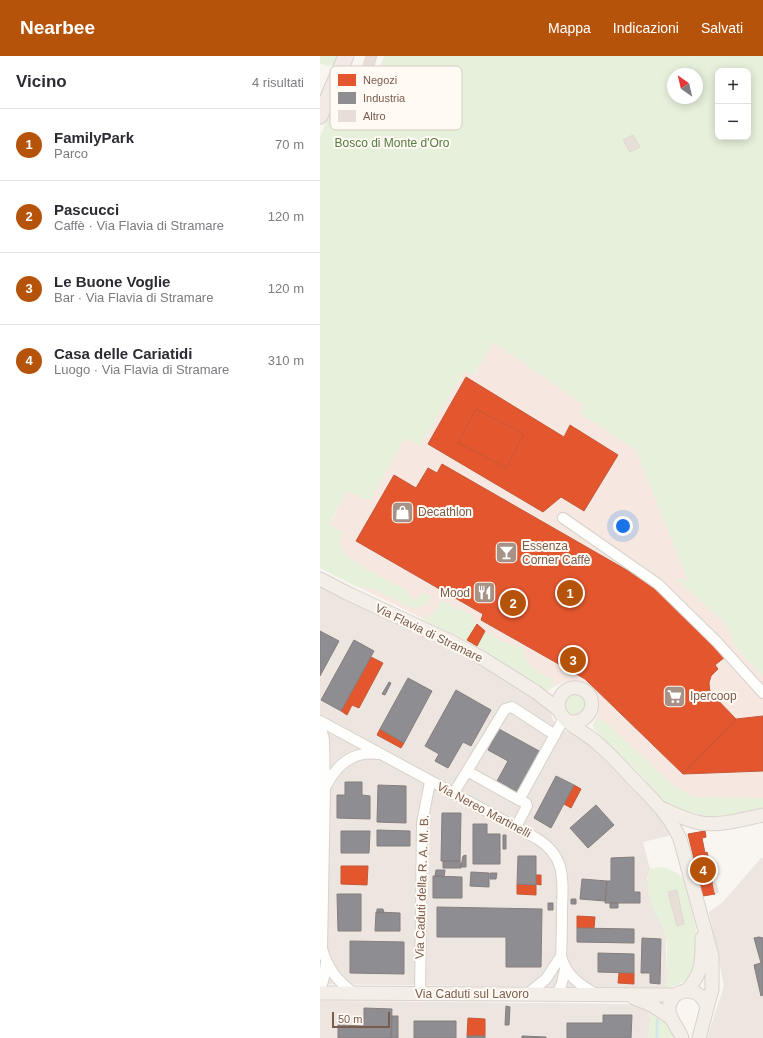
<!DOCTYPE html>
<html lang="it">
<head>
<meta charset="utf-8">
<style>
  body { margin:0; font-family:Arial,sans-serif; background:#f7f7f7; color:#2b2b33 }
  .controls { position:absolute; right:12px; top:12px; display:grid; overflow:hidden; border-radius:8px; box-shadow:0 2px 10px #0003 }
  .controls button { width:36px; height:36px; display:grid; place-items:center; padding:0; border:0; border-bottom:1px solid #e1e1e2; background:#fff; color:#2b2b33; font:20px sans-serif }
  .compass { position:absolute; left:347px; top:12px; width:36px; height:36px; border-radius:50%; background:#fff; box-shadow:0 2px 10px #0003; rotate:326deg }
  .scale { position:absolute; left:12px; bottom:10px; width:58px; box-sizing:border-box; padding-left:4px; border:2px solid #7a5c4d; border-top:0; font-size:11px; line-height:14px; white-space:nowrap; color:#7a5c4d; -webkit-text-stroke:3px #fffaf3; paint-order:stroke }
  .you { position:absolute; left:303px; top:470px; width:14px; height:14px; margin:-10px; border:3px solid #fff; border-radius:50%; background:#1a73e8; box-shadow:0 0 0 6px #1a73e833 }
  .badge { display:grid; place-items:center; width:26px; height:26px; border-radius:50%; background:#b45309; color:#fff; font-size:13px; font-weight:700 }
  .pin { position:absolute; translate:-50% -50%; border:2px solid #fff; box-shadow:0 1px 4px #0006 }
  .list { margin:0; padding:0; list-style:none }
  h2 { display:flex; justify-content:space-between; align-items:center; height:52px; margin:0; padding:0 16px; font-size:17px }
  h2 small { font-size:13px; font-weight:400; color:#7c7c81 }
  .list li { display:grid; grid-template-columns:26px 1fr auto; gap:12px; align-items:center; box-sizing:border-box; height:72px; padding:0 16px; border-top:1px solid #e1e1e2 }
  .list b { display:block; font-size:15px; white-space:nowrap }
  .list p { margin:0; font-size:13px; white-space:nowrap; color:#7c7c81 }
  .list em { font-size:13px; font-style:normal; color:#7c7c81 }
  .map { position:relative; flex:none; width:443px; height:982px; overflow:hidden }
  header { display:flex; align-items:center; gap:24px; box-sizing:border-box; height:56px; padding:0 20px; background:#b45309; color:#fff }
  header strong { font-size:19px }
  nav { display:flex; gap:22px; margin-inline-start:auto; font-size:14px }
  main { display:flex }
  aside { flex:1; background:#fff }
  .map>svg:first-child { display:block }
  .commercial { fill:#f6e8e1 }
  .industrial { fill:#ede5e0 }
  .green { fill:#e7f0db; fill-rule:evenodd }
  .shops { fill:#e4572e; stroke:#c45837 }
  .industry { fill:#8d8d92; stroke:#877e7d }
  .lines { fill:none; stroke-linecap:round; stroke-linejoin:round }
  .stream { stroke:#d0e8ea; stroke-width:2.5 }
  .building { fill:#e6ded7; stroke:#e2d8d2 }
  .minor-casing { stroke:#d7d1cb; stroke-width:12 }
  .major-casing { stroke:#dad1cc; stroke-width:15 }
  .highway-casing { stroke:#dad1cc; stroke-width:17 }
  .minor { stroke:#fefefd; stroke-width:10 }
  .major { stroke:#f3eee8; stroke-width:13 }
  .highway { stroke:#f2eae7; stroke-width:15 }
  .labels { text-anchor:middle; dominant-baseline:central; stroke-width:4; stroke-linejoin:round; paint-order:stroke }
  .park-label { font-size:12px; fill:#537a41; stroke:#fffaf3 }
  .poi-label { font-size:12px; fill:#7a5c4d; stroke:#fffaf3; text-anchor:start }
  .street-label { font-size:12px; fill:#7a5c4d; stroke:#fffaf3 }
  .key { fill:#fffaf3; stroke:#d7cbc1; stroke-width:1 }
  .key-label { font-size:11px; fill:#7a5c4d }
</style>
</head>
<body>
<header>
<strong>Nearbee</strong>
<nav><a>Mappa</a><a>Indicazioni</a><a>Salvati</a></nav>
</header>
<main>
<aside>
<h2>Vicino<small>4 risultati</small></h2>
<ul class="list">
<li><span class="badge">1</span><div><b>FamilyPark</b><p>Parco</p></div><em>70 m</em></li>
<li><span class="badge">2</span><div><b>Pascucci</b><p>Caffè · Via Flavia di Stramare</p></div><em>120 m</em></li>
<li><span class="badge">3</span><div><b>Le Buone Voglie</b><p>Bar · Via Flavia di Stramare</p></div><em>120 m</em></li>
<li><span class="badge">4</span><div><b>Casa delle Cariatidi</b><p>Luogo · Via Flavia di Stramare</p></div><em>310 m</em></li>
</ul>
</aside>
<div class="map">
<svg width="443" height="982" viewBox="0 0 443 982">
  <rect width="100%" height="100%" fill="#f9f5f0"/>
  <!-- commercial -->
  <path class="commercial" d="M 173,286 L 264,349 L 260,357 L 316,394 L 368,524 L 356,522 L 405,567 L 417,593 L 443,621 L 443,751 L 437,753 L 438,756 L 339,740 L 318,716 L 274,673 L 273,669 L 278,658 L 277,644 L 259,626 L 244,625 L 227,635 L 147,584 L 0,512 L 9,469 L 27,435 L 50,445 L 85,382 L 100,390 L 144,315 L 154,319 Z"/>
  <!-- industrial -->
  <path class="industrial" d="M 0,529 L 130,589 L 221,647 L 230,654 L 234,667 L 245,675 L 254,676 L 281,701 L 343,765 L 353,779 L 323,786 L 330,813 L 327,823 L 346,881 L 346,913 L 349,914 L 347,932 L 0,928 Z
    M 441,802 L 443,802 L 443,982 L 387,982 L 404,930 L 389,856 L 403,846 Z
    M 0,945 L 309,948 L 320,950 L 331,954 L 328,982 L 0,982 Z"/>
  <!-- green -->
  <path class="green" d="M 0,0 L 19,0 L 15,9 L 7,10 L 0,7 Z
    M 64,0 L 443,0 L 443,621 L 417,593 L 405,567 L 355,522 L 368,524 L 316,394 L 260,357 L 264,349 L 173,286 L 153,320 L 144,315 L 100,390 L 85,382 L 50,445 L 27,435 L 9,468 L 24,477 L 19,486 L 25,498 L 46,513 L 85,533 L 91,541 L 96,544 L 104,536 L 111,541 L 106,548 L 95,553 L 51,532 L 37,531 L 0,512 L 0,81 L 21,31 L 30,19 L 56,21 ZM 398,15 L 428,15 L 428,81 L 398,81 ZM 353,18 L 377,18 L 377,42 L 353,42 Z
    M 121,544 L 151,559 L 157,568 L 165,575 L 183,586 L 204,592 C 203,610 218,615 231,623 L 233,626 L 232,632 L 229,634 L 223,634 L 157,590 L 102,563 C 112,559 118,555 121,544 Z
    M244 649a11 11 0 1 1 22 0a11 11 0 1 1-22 0Z
    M 279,663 L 283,664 L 353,729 L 374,741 L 443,742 L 443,751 L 437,753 L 438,756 L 382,764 L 349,750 L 318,716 L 274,673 L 273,667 Z
    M 342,811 C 350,813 361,818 365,825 C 369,833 369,844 371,852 C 379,882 388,923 347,932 L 349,914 L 346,913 C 346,904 349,890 346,882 C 339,856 321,843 330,813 Z
    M 331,954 L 342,960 L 358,982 L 328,982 Z"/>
  <!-- shops -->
  <path class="shops" d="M 146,321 L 244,381 L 250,369 L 298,399 L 264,455 L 241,441 L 223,456 L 108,388 Z
    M 156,353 L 204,378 L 186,412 L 138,387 Z
    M 122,408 L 338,532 L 405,601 L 395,609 L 398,613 L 391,620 L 389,627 L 390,636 L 416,663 L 363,718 L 265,623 L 161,564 L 163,558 L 36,485 L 74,419 L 96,432 L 108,412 L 117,417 Z
    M 157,568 L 165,575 L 157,590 L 147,584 Z
    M 51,601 L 63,607 L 39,652 L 32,649 L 27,659 L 21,655 Z
    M 443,660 L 443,715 L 363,718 L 416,663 Z
    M 60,673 L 84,687 L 81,692 L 57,679 Z
    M 254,729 L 261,733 L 251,752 L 244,748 Z
    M 385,775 L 386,781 L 382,782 L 385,797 L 387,796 L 388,800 L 386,800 L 395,838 L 383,840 L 368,778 Z
    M 21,810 L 48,810 L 47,829 L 21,828 Z
    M 216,819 L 221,819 L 221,829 L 216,828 Z
    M 197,828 L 216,829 L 216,839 L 197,838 Z
    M 257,860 L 275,861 L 274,872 L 257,872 Z
    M 299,917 L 314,917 L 314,928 L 298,927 Z
    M 148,962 L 165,963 L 165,980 L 147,980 Z"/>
  <!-- industry -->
  <path class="industry" d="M 0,575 L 19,585 L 0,620 Z
    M 34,584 L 54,595 L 21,655 L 1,644 Z
    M 88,622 L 112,635 L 84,687 L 60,673 Z
    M 69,626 L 71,627 L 65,639 L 62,638 Z
    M 136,634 L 171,654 L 151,690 L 143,686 L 128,712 L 115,705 L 119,698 L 105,690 Z
    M 179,673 L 221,696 L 198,737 L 177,725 L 188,705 L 168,694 Z
    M 236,720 L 254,729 L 231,772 L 214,762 Z
    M 25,726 L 42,726 L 42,739 L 50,740 L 50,763 L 17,762 L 17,739 L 25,739 Z
    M 58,729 L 86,730 L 86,767 L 57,766 Z
    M 276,749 L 294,769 L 268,792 L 250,772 Z
    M 122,757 L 141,757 L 140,805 L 121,805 Z
    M 153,768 L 167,768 L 167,778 L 180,778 L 180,808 L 153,808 Z
    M 57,774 L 90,775 L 90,790 L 57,790 Z
    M 21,775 L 50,775 L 49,797 L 21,797 Z
    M 183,779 L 186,779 L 186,793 L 183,793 Z
    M 146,799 L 146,811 L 141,811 L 143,800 Z
    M 198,800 L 216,800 L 216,829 L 197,828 Z
    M 314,801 L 314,836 L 320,836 L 320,847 L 285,847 L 287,825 L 291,825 L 291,802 Z
    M 123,805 L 140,805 L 141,812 L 123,812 Z
    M 116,814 L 125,814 L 124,821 L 115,820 Z
    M 151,816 L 169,817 L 169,831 L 150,830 Z
    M 170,817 L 177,817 L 176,823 L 170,823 Z
    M 113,820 L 142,821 L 142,842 L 113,842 Z
    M 262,823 L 287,825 L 285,845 L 260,843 Z
    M 17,838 L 41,838 L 41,875 L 18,875 Z
    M 251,843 L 256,843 L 256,848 L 251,848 Z
    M 228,847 L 233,847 L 233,854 L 228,854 Z
    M 290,847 L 298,847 L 298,852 L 290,852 Z
    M 117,851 L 222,853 L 221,911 L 186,911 L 186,881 L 117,881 Z
    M 57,853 L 63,853 L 64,857 L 57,857 Z
    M 56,856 L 80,857 L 80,875 L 55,875 Z
    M 257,872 L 314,873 L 314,887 L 257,886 Z
    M 439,881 L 443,882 L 443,939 L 441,940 L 434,909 L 441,907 L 434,882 Z
    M 322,882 L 341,883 L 340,928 L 330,927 L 330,917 L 321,917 Z
    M 30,885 L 84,886 L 84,918 L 30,917 Z
    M 278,897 L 314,898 L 314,917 L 278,916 Z
    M 186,950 L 190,951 L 189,969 L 185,969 Z
    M 44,952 L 72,953 L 71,982 L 18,982 L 18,969 L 44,970 Z
    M 283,959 L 312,959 L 311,982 L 247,982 L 247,967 L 283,967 Z
    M 72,960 L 78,960 L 78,982 L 71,982 Z
    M 94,965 L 136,965 L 136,982 L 94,982 Z
    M 147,980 L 165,980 L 165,982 L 147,982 Z
    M 202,980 L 226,981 L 226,982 L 202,982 Z"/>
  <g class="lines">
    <!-- stream -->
    <path class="stream" d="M 337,964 L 337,982"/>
  </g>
  <!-- building -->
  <path class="building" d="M 46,0 L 57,0 L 52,16 L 42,12 Z
    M 313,79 L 320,91 L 310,96 L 303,84 Z
    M 393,827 L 396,827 L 398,836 L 395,837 Z
    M 357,834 L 364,868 L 357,870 L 348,836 Z"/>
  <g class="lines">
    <defs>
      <path id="minor" d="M 243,462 L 338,528 L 397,586 L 443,637
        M 0,665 L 216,782 C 246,800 243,823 242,853 C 242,869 242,884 241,900 C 246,920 261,930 278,939
        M 0,668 L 4,684 L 5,731 L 2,893 C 8,913 17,925 34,937
        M 147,715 L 199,744
        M 6,730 C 17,708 34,695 58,698
        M 133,738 L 185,653 L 192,651 L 235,679
        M 196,771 L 207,750 L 206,747 L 199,744 L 244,662
        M 0,936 L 4,921 L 6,906
        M 100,938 L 102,767 L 110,726
        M 206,939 L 226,923 L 241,900
        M 237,939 L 242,927 L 245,913"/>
      <path id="major" d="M 0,523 L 27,537 L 132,586 L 162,602 L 216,636 L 239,654
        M 250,666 C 274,668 280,637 258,632 C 244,629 233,646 241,658 C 245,666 268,679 276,686 C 289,697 300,709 311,721 C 331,742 348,756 360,783 L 392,900 L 392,933 L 379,982
        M 343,753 C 355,758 368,765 381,767 C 401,770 424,763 443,759
        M 366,935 C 383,918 382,904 382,882
        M 0,937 L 356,939
        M 314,942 L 332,949 L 351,962
        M 362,982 C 359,973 350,964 349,954 C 349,930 382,928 387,952"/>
      <path id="highway" d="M 0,60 L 26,0"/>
    </defs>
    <!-- minor casing -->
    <use href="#minor" class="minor-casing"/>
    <!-- major casing -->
    <use href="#major" class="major-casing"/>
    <!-- highway casing -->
    <use href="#highway" class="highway-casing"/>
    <!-- minor -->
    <use href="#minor" class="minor"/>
    <!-- major -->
    <use href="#major" class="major"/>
    <!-- highway -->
    <use href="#highway" class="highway"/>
  </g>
  <!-- icons -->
  <defs>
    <symbol id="shop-square" viewBox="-11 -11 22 22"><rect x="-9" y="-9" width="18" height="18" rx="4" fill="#a69286" stroke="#fffaf3"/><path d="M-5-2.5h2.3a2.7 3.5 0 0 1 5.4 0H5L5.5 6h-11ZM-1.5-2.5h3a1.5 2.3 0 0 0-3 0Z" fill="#fff"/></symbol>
    <symbol id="bar-square" viewBox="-11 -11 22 22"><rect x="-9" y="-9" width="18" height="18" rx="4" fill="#a69286" stroke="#fffaf3"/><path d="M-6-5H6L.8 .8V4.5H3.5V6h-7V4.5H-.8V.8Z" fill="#fff"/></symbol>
    <symbol id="restaurant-square" viewBox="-11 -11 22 22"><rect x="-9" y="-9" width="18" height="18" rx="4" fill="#a69286" stroke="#fffaf3"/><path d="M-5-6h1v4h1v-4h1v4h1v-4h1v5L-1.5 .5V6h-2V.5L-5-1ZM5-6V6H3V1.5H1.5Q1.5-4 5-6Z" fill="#fff"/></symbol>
    <symbol id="supermarket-square" viewBox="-11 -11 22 22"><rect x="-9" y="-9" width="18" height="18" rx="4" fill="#a69286" stroke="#fffaf3"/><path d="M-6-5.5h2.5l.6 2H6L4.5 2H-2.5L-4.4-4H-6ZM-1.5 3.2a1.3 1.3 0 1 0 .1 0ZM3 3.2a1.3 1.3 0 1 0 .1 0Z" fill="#fff"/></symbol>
  </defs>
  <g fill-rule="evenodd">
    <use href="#shop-square" x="70" y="444" width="25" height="25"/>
    <use href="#bar-square" x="174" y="484" width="25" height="25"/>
    <use href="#restaurant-square" x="152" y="524" width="25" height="25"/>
    <use href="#supermarket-square" x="342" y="628" width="25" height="25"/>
  </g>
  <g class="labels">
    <!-- park labels -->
    <g class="park-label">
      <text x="72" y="87">Bosco di Monte d'Oro</text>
    </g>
    <!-- poi labels -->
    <g class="poi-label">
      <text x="98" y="456">Decathlon</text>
      <text x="202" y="490">Essenza<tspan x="202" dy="14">Corner Caffè</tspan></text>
      <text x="150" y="537" text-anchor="end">Mood</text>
      <text x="370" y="640">Ipercoop</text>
    </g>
    <!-- street labels -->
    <g class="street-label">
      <text transform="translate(109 577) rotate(26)">Via Flavia di Stramare</text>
      <text transform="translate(164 754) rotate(28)">Via Nereo Martinelli</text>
      <text transform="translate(102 831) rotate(-88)">Via Caduti della R. A. M. B.</text>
      <text x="152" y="938">Via Caduti sul Lavoro</text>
    </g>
  </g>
  <!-- legend -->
  <rect x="10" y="10" width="132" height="64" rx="6" class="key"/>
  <rect x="18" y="18" width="18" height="12" fill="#e4572e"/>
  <rect x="18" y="36" width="18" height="12" fill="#8d8d92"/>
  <rect x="18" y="54" width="18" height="12" fill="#e6ded7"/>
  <g class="key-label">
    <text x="43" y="28">Negozi</text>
    <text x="43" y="46">Industria</text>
    <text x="43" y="64">Altro</text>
  </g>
</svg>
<div class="controls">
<button>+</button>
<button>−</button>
</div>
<svg class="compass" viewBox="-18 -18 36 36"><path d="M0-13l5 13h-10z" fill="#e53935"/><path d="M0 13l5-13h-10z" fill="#7c7c81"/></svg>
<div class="scale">50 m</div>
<div class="you"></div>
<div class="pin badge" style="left:250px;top:537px">1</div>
<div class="pin badge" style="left:193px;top:547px">2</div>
<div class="pin badge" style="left:253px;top:604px">3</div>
<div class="pin badge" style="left:383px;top:814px">4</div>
</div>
</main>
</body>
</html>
